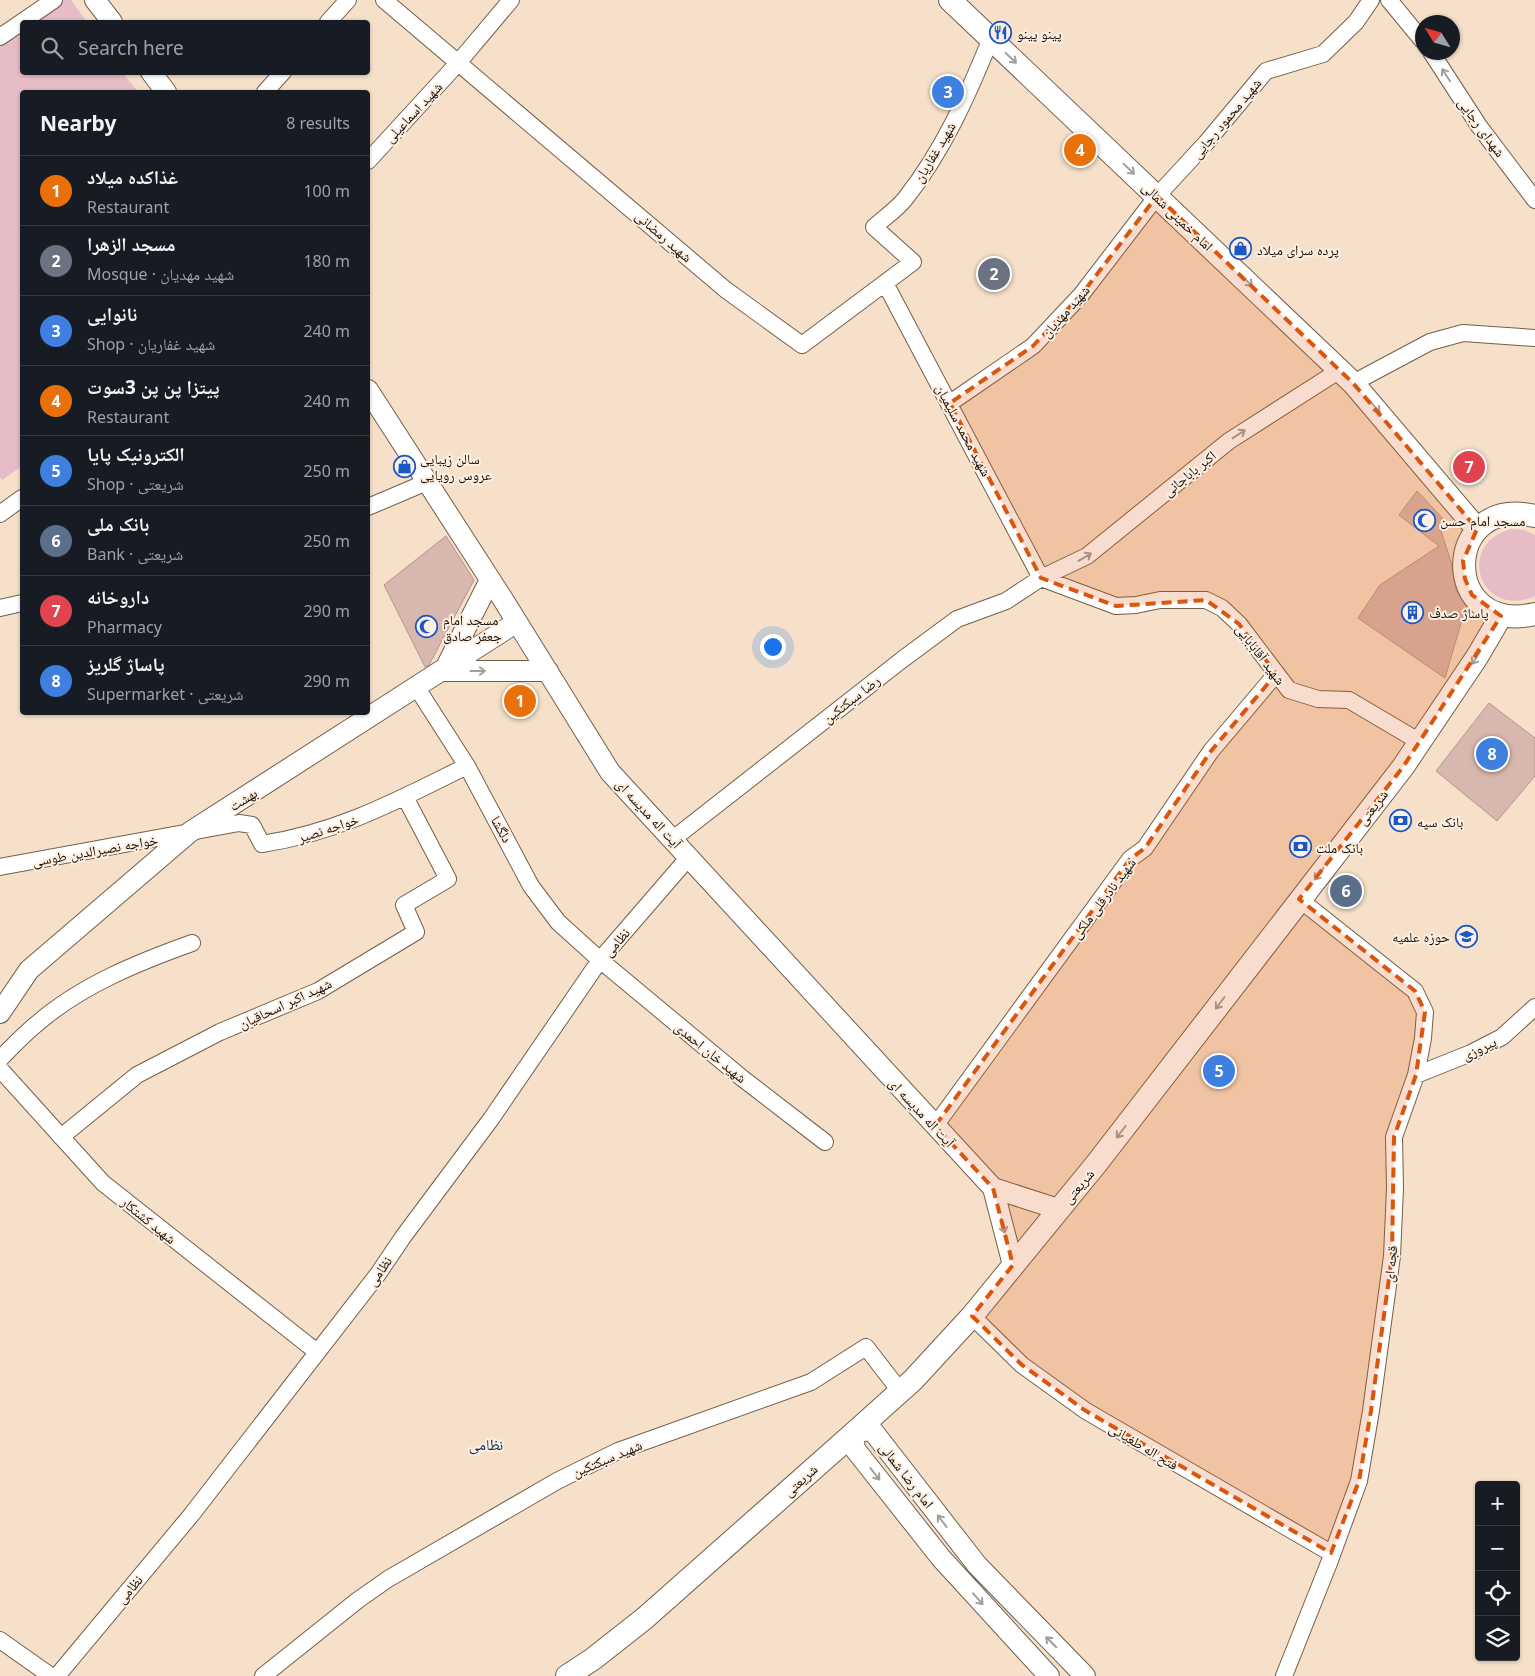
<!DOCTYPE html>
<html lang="en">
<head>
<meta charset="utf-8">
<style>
  body { margin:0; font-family:"Noto Sans","Noto Naskh Arabic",sans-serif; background:#20242c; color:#f1f3f6 }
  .controls { position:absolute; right:15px; bottom:15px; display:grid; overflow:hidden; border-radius:5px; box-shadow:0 1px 4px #0004 }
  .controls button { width:45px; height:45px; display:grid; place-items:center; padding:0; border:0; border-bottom:1px solid #363941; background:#171b24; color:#f1f3f6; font:25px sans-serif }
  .compass { position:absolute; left:1415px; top:15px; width:45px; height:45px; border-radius:50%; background:#171b24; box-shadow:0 1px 4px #0004; rotate:307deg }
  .you { position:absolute; left:772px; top:646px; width:18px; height:18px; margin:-12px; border:4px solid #fff; border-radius:50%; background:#1a73e8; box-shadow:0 0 0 8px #1a73e833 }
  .badge { display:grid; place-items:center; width:32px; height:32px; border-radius:50%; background:#91ade0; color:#fff; font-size:16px; font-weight:700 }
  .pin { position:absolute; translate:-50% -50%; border:2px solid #fff; box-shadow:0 1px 5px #0006 }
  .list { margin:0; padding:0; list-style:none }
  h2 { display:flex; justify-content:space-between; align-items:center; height:65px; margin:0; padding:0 20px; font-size:21px }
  h2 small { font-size:16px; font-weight:400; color:#9ea1a6 }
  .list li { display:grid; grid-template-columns:32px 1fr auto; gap:15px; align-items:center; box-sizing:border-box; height:70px; padding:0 20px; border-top:1px solid #363941 }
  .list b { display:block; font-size:19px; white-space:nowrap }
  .list p { margin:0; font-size:16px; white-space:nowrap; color:#9ea1a6 }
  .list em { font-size:16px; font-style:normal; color:#9ea1a6 }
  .icon { flex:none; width:28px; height:28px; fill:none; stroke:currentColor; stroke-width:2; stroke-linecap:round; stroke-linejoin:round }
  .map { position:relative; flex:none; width:1535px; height:1676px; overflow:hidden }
  .search { position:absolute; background:#171b24; box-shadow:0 1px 4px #0004; left:20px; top:20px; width:350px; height:55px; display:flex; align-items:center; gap:12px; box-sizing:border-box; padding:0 18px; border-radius:5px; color:#9ea1a6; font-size:19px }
  .panel { position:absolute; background:#171b24; box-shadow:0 1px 4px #0004; left:20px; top:90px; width:350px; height:625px; border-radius:5px }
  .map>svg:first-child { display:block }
  .grass { fill:#e6bcc6 }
  .building { fill:#d8b7ae; stroke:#b5958d }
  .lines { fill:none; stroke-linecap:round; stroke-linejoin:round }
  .minor-casing { stroke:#725f4a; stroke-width:18 }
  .tertiary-casing { stroke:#725f4a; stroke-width:22 }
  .secondary-casing { stroke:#725f4a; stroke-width:24 }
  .minor { stroke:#fff; stroke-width:16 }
  .tertiary { stroke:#fff; stroke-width:20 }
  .secondary { stroke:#fff; stroke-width:22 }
  .oneway { stroke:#a19e9b }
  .marked { fill:#dd550c; fill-opacity:0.2; stroke:#dd550c; stroke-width:4; stroke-dasharray:10 6; stroke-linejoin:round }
  .labels { text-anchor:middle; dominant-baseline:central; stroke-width:4; stroke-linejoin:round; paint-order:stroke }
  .poi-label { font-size:14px; fill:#150d06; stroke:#fdefe1; text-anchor:start }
  .street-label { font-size:14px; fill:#150d06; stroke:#fdefe1 }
  .neighbourhood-label { font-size:15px; fill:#0f2c60; stroke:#fdefe1 }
</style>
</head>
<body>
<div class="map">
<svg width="1535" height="1676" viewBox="0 0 1535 1676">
  <rect width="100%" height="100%" fill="#f6e0c9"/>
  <!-- grass -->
  <path class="grass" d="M 61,0 L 71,0 L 87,22 L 29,22 Z
    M 22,27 L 22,72 L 123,73 L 138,92 L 22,92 L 22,466 L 2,480 L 0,477 L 0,44 Z
    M 1511,529 L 1524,530 L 1535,535 L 1535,596 C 1481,620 1454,545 1511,529 Z"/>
  <!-- building -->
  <path class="building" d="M 1417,491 L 1448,524 L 1441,531 L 1451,562 L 1456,590 L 1466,606 L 1445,678 L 1358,618 L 1380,585 L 1439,546 L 1399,515 Z
    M 446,536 L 474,580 L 429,665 L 425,667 L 384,585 Z
    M 1489,703 L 1535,738 L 1535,776 L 1497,821 L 1436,771 Z"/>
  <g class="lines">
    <defs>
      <path id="minor" d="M 384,0 L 726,290 L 802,345 L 913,262 L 874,227 C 884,218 896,210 905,199 C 943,151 968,95 991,38
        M 1389,0 L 1422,40
        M 328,22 L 348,0
        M 0,37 L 54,0
        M 1431,52 L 1479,126 L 1535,200
        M 265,92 L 283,72
        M 368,161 L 458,63 L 511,0
        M 885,283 L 1041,578
        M 1353,383 L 1430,342 L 1463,333 L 1535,338
        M 950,403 L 1033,346 L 1081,295 L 1157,196 L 1206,143 L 1266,71 L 1323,54 L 1356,22 L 1371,0
        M 368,507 L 427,482
        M 0,514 L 22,498
        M 1041,578 L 1116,606 L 1136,605 L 1160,600 L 1206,600 L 1222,608 L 1239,624 L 1289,690 L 1318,699 L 1349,700 L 1420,742
        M 0,608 L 22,603
        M 417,688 L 467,766 L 531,886 L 558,922 L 600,960 L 742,1078 L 825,1142
        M 673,839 L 903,659 L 957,619 L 1006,601 L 1041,578 L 1087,556 L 1229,441 L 1340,370
        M 0,867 L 239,823 L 252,825 L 262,844 C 340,832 398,800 467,766
        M 0,1059 C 13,1046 25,1033 39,1022 C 82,985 139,962 192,943
        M 0,1069 L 103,1183 L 317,1352
        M 1416,1075 L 1471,1053 L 1502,1037 L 1535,1007
        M 935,1126 L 1130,859 L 1145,848 L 1211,751 L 1276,674
        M 61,1137 L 137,1075 L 220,1032 L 318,991 L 416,932 L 404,905 L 448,879 L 405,797
        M 972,1316 L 1022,1365 L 1086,1411 L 1331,1553
        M 0,1640 L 51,1676
        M 57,1676 L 192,1514 L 378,1274 L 403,1237 L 491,1119 L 600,960 L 689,857
        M 263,1676 L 358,1600 L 388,1579 L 557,1481 L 618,1451 L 811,1382 L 866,1347 L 900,1391
        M 1284,1676 L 1329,1563 L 1359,1481 L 1371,1411 L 1392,1256 L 1395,1188 L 1394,1137 L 1416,1075 L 1423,1038 L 1425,1012 L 1415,991 L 1299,899"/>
      <path id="tertiary" d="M 95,0 L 112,22
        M 151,72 L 166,92
        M 368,390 L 504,601 L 610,772 L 993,1188 L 1058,1209
        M 490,580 L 444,671 L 548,671
        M 0,1013 L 29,970 L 190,832 L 517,622
        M 993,1188 L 1013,1265
        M 1049,1676 L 941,1558 L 854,1448 L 855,1432 L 872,1430 L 977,1565 L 1085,1676"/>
      <path id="secondary" d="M 950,0 L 1353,383 L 1477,529
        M 1535,516 C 1441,494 1440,636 1535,614
        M 567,1676 L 593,1659 L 645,1618 L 855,1432 L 913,1380 L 972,1316 L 1097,1163 L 1403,767 L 1477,657 L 1501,616"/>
    </defs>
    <!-- minor casing -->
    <use href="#minor" class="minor-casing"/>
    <!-- tertiary casing -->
    <use href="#tertiary" class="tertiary-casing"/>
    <!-- secondary casing -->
    <use href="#secondary" class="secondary-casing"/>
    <!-- minor -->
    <use href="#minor" class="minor"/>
    <!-- tertiary -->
    <use href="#tertiary" class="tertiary"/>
    <!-- secondary -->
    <use href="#secondary" class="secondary"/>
  </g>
  <!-- one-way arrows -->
  <defs><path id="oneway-shaft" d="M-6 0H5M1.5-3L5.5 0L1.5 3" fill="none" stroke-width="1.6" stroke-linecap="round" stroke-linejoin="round" transform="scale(1.25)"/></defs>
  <g class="oneway">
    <use href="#oneway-shaft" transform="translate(1011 58) rotate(43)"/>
    <use href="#oneway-shaft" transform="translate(1446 75) rotate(-123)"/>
    <use href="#oneway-shaft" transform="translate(1129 169) rotate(43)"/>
    <use href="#oneway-shaft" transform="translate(1247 281) rotate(44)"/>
    <use href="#oneway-shaft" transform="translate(1375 407) rotate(49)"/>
    <use href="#oneway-shaft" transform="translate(1239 434) rotate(-33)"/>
    <use href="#oneway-shaft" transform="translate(1085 557) rotate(-31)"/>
    <use href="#oneway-shaft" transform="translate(1476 658) rotate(122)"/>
    <use href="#oneway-shaft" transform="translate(478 671)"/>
    <use href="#oneway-shaft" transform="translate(1319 874) rotate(128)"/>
    <use href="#oneway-shaft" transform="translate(1220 1003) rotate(127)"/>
    <use href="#oneway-shaft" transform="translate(1121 1132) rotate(127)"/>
    <use href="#oneway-shaft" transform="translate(1003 1226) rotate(76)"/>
    <use href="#oneway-shaft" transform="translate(875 1474) rotate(52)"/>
    <use href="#oneway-shaft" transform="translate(942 1521) rotate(-128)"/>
    <use href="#oneway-shaft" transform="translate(978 1599) rotate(49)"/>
    <use href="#oneway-shaft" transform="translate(1051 1642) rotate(-135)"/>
  </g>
  <!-- marked area -->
  <path class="marked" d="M 1157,196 L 1353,383 L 1477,529 L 1463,561 L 1465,579 L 1472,595 L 1501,616 L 1403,767 L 1299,899 L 1415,991 L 1425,1012 L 1416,1075 L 1394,1137 L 1392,1256 L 1371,1411 L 1359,1481 L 1331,1553 L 1086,1411 L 1022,1365 L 972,1316 L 1013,1265 L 993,1188 L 935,1126 L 1130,859 L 1145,848 L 1211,751 L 1276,674 L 1239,624 L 1206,600 L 1116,606 L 1041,578 L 950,403 L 1033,346 L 1081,295 Z"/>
  <!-- icons -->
  <defs>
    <symbol id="restaurant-ring" viewBox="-11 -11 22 22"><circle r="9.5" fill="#fdefe1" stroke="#1c58c5" stroke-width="1.5"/><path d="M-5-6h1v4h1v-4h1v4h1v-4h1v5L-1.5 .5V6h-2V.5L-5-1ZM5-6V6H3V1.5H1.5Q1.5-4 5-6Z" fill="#1c58c5"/></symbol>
    <symbol id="shop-ring" viewBox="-11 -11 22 22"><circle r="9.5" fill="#fdefe1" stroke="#1c58c5" stroke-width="1.5"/><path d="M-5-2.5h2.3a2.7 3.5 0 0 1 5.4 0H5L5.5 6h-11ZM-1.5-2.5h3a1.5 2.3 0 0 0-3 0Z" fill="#1c58c5"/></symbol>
    <symbol id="mosque-ring" viewBox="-11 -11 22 22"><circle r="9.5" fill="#fdefe1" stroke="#1c58c5" stroke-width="1.5"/><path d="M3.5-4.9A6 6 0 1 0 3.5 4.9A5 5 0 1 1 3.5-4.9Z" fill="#1c58c5"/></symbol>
    <symbol id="building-ring" viewBox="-11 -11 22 22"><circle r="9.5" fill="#fdefe1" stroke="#1c58c5" stroke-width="1.5"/><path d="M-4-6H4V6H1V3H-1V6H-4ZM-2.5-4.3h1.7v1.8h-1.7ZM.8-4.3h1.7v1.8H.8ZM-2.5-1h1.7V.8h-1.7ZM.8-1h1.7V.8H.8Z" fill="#1c58c5"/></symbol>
    <symbol id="bank-ring" viewBox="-11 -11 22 22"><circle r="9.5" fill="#fdefe1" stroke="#1c58c5" stroke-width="1.5"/><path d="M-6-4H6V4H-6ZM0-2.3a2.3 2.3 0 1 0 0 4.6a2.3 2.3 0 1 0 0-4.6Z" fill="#1c58c5"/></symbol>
    <symbol id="university-ring" viewBox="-11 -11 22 22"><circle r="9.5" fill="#fdefe1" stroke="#1c58c5" stroke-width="1.5"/><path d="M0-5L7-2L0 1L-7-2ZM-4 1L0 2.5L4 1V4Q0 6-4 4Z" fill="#1c58c5"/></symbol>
  </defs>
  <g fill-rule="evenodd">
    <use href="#restaurant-ring" x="988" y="20" width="25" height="25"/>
    <use href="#shop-ring" x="1228" y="236" width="25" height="25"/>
    <use href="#shop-ring" x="392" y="454" width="25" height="25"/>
    <use href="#mosque-ring" x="1412" y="508" width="25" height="25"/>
    <use href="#building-ring" x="1400" y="600" width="25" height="25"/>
    <use href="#mosque-ring" x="414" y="614" width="25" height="25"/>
    <use href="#bank-ring" x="1388" y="808" width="25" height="25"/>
    <use href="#bank-ring" x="1288" y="834" width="25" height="25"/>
    <use href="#university-ring" x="1454" y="924" width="25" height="25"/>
  </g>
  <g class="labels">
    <!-- poi labels -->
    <g class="poi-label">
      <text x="1017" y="33">پینو پینو</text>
      <text x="1257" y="249">پرده سرای میلاد</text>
      <text x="420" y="458">سالن زیبایی<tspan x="420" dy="16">عروس رویایی</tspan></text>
      <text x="1440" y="520">مسجد امام حسن</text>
      <text x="1429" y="612">پاساژ صدف</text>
      <text x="443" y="619">مسجد امام<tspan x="443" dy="16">جعفر صادق</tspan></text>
      <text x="1417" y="821">بانک سپه</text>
      <text x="1316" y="847">بانک ملت</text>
      <text x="1450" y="936" text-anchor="end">حوزه علمیه</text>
    </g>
    <!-- street labels -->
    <g class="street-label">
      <text transform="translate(413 112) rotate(-47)">شهید اسماعیلی</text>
      <text transform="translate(1226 118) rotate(-50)">شهید محمود رجایی</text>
      <text transform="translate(1482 127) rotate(54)">شهدای رجایی</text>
      <text transform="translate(934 152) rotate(-59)">شهید غفاریان</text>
      <text transform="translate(1178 216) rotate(44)">امام خمینی شمالی</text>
      <text transform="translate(664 236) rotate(41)">شهید رمضانی</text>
      <text transform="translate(1065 311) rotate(-48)">شهید مهدیان</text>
      <text transform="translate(964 430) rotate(62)">شهید محمد سلیمیان</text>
      <text transform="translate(1189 473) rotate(-39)">اکبر باباجانی</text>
      <text transform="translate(1261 654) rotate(53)">شهید آقابابایی</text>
      <text transform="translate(851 699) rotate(-38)">رضا سبکتکین</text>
      <text transform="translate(243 799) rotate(-32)">بهشت</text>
      <text transform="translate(1372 807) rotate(-52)">شریعتی</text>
      <text transform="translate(649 813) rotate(47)">آیت اله مدیسه ای</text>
      <text transform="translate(328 828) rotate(-18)">خواجه نصیر</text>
      <text transform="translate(502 829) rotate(61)">دلگشا</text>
      <text transform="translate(95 850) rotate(-10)">خواجه نصیرالدین طوسی</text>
      <text transform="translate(1103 898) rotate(-53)">شهید نادرقلی ملکی</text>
      <text transform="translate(616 942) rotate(-49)">نظامی</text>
      <text transform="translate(285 1003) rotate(-25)">شهید اکبر اسحاقیان</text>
      <text transform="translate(1479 1048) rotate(-26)">پیروزی</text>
      <text transform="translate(711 1052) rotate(39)">شهید خان احمدی</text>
      <text transform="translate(922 1112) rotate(47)">آیت اله مدیسه ای</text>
      <text transform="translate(1078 1186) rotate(-50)">شریعتی</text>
      <text transform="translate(149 1220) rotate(39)">شهید کشتکار</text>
      <text transform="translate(1390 1264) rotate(-84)">قجه ای</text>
      <text transform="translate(379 1271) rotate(-55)">نظامی</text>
      <text transform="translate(1144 1446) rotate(31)">فتح اله طغیانی</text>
      <text transform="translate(607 1458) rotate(-23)">شهید سبکتکین</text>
      <text transform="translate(907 1475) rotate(52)">امام رضا شمالی</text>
      <text transform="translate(800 1480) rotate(-42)">شریعتی</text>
      <text transform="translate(129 1589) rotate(-50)">نظامی</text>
    </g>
    <!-- neighbourhood labels -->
    <g class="neighbourhood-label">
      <text x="486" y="1444">نظامی</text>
    </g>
  </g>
</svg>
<div class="controls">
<button>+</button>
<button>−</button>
<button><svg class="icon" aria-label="locate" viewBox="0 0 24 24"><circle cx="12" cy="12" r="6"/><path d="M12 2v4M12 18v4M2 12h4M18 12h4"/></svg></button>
<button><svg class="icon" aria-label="layers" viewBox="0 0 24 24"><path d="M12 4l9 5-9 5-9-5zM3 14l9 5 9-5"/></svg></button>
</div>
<svg class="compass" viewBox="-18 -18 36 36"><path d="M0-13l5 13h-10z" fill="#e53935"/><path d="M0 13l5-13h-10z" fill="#9ea1a6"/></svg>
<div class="you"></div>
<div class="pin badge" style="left:520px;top:701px;background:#e8710a">1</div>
<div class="pin badge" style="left:994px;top:274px;background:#6b7280">2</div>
<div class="pin badge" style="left:948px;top:92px;background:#3f7fe0">3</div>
<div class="pin badge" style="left:1080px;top:150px;background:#e8710a">4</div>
<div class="pin badge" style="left:1219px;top:1071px;background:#3f7fe0">5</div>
<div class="pin badge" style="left:1346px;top:891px;background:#5c6f8a">6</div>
<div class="pin badge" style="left:1469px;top:467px;background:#e0444e">7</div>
<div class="pin badge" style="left:1492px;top:754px;background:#3f7fe0">8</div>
<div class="search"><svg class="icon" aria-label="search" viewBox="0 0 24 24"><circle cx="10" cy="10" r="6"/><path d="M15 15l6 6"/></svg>Search here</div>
<section class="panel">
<h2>Nearby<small>8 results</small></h2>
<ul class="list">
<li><span class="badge" style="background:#e8710a">1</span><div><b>غذاکده میلاد</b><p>Restaurant</p></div><em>100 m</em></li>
<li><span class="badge" style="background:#6b7280">2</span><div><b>مسجد الزهرا</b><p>Mosque · شهید مهدیان</p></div><em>180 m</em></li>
<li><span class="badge" style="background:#3f7fe0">3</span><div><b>نانوایی</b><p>Shop · شهید غفاریان</p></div><em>240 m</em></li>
<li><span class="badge" style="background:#e8710a">4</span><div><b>پیتزا پن پن 3سوت</b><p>Restaurant</p></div><em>240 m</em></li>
<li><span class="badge" style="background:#3f7fe0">5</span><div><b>الکترونیک پایا</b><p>Shop · شریعتی</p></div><em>250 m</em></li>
<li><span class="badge" style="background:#5c6f8a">6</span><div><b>بانک ملی</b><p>Bank · شریعتی</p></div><em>250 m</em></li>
<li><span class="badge" style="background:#e0444e">7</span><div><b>داروخانه</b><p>Pharmacy</p></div><em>290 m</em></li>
<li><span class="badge" style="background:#3f7fe0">8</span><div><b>پاساژ گلریز</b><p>Supermarket · شریعتی</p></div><em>290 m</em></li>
</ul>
</section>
</div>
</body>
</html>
